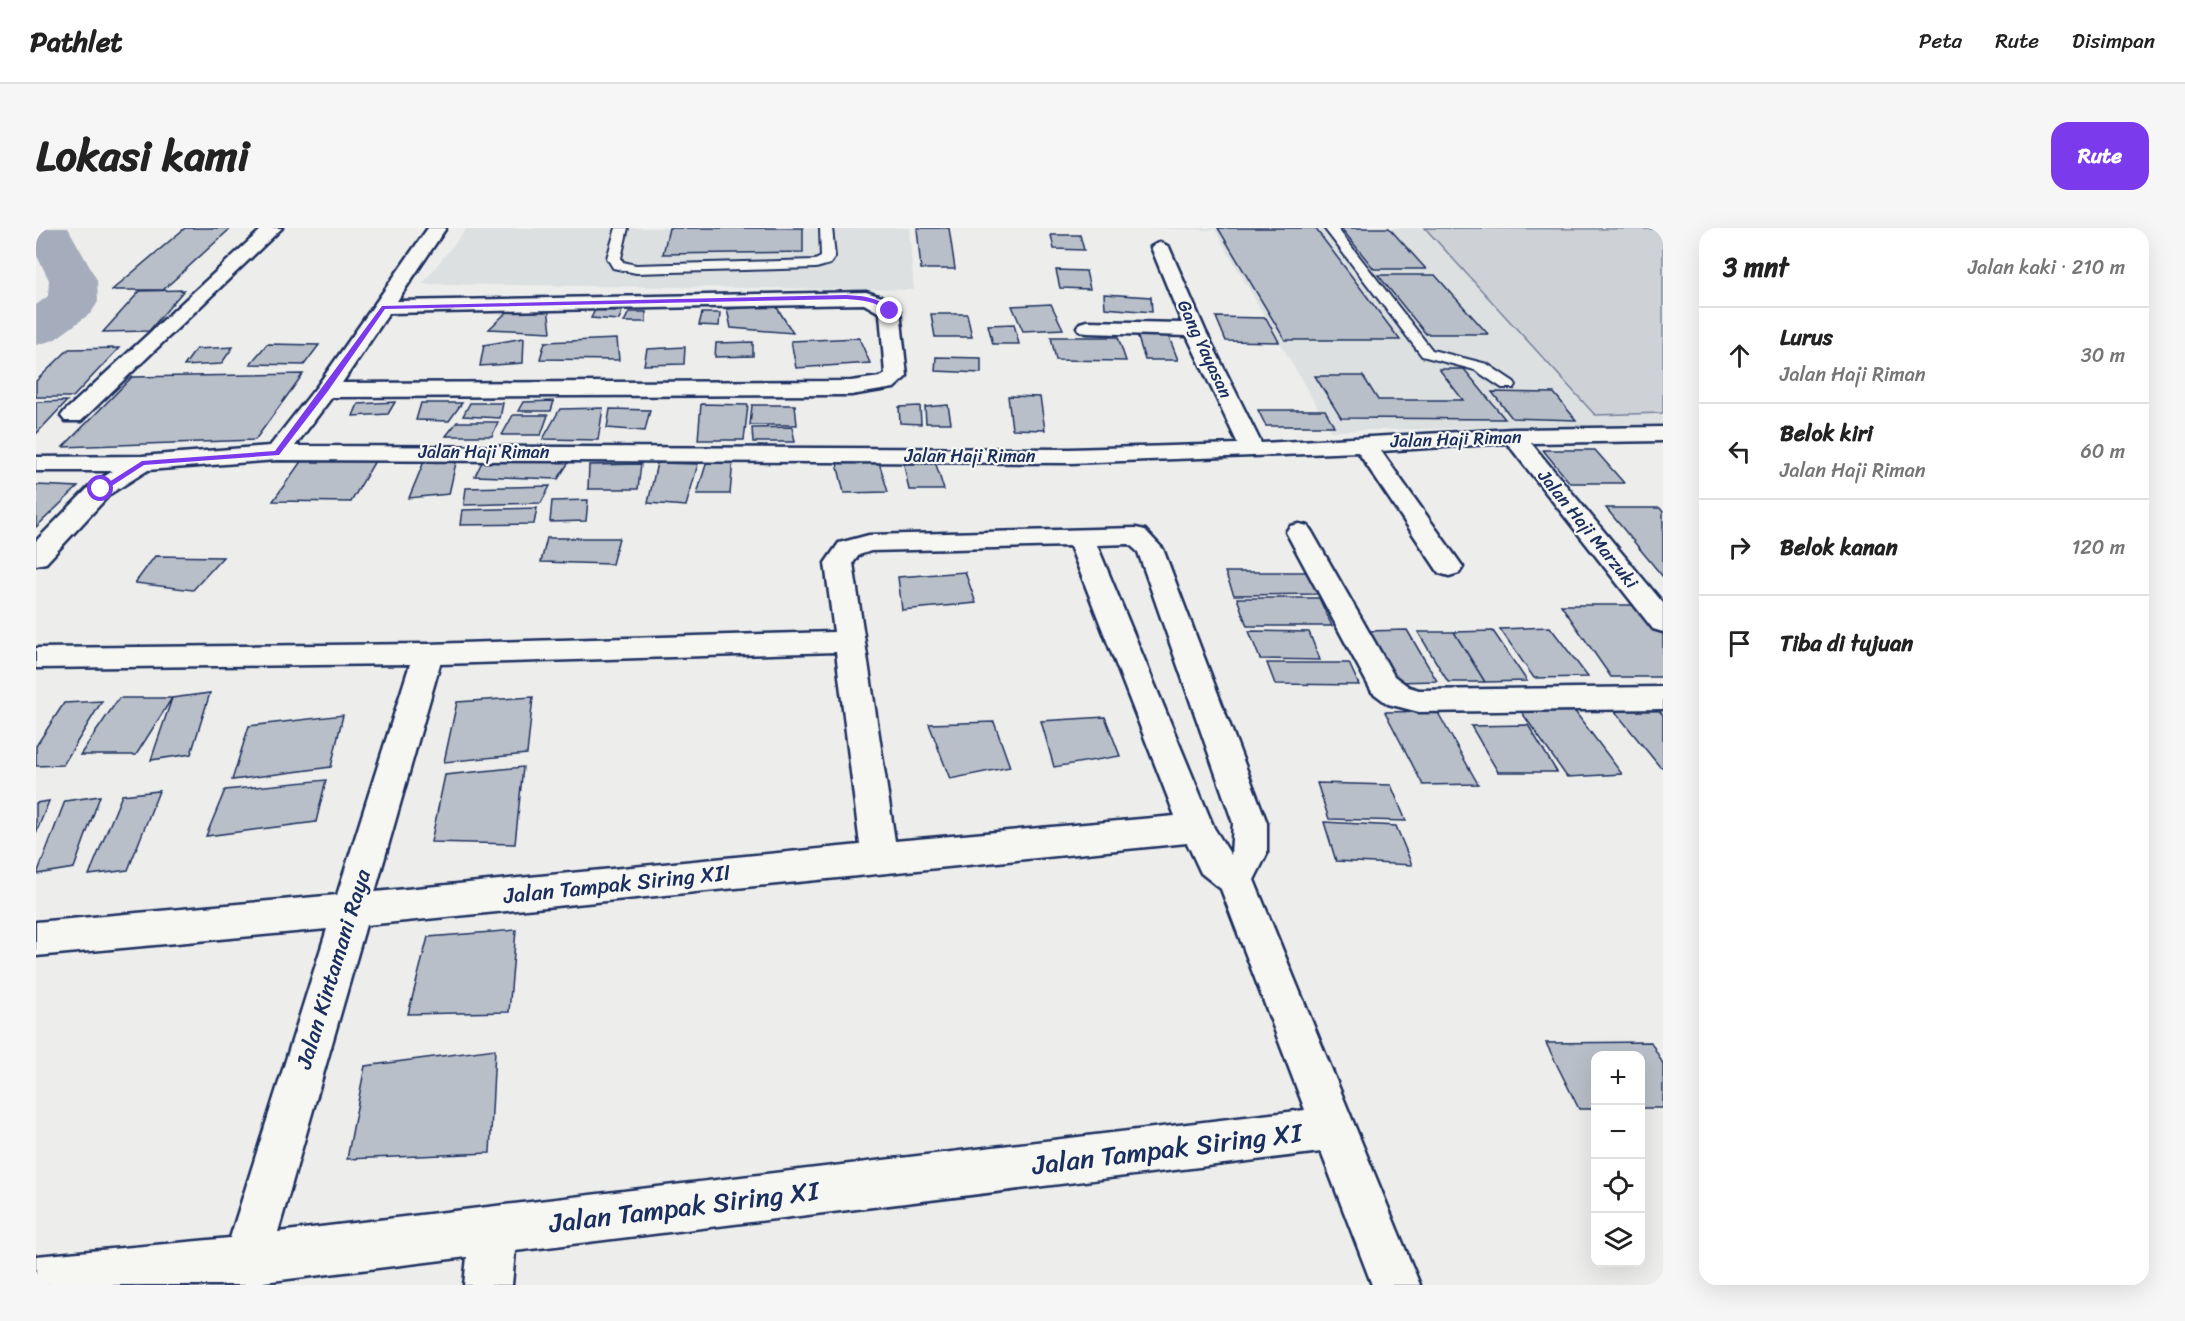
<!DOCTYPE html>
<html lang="id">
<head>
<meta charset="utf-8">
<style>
  body { margin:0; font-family:Sriracha,sans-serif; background:#f6f6f6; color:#222 }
  .controls { position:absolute; right:18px; bottom:18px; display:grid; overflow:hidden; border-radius:12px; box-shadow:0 6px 24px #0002 }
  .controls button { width:54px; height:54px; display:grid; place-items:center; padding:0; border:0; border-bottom:2px solid #e0e0e0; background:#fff; color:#222; font:30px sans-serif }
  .stop { position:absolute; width:18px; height:18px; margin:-14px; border:4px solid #7c3aed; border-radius:50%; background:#fff }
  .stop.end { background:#7c3aed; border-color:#fff; box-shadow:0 2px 6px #0008 }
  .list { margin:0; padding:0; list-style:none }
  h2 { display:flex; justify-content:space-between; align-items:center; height:78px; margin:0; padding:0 24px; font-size:26px }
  h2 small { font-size:20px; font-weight:400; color:#767676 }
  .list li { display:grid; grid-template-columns:39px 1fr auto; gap:18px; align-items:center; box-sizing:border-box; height:96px; padding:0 24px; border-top:2px solid #e0e0e0 }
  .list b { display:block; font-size:22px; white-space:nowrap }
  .list p { margin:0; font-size:20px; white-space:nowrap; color:#767676 }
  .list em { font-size:20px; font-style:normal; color:#767676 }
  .icon { flex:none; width:33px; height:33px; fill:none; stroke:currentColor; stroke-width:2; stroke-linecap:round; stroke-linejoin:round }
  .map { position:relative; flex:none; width:1627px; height:1057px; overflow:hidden; border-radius:18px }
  header { display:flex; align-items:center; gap:36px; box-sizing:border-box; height:84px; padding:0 30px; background:#fff; border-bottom:2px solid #e0e0e0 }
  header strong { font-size:28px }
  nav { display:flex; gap:33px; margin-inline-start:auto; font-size:21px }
  .intro { display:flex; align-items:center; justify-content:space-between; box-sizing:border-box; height:144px; padding:0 36px }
  h1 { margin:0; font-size:42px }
  .button { padding:15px 27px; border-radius:18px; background:#7c3aed; color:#fff; font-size:21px; font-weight:700 }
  main { display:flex; gap:36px; padding:0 36px }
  aside { flex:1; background:#fff; border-radius:18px; box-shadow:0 6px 24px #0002 }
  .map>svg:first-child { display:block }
  .built { fill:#dde0e1 }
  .green { fill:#ced2d7; stroke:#74809a; stroke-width:1.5 }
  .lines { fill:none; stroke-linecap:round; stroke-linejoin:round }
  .river { fill:#a5acbc; fill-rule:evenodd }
  .building { fill:#b9bfc8; stroke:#1b2f5e; stroke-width:1.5 }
  .lane-casing { stroke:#1b2f5e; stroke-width:4 }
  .street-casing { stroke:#1b2f5e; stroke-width:5 }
  .lane { fill:#f6f6f2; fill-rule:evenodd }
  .street { fill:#f6f6f2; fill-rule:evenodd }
  .route { fill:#7c3aed }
  .labels { text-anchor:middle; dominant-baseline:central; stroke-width:4.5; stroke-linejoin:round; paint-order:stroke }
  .far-street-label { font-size:18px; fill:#1b2f5e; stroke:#f6f6f2 }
  .street-label { font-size:22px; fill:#1b2f5e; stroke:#f6f6f2 }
  .near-street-label { font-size:27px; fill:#1b2f5e; stroke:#f6f6f2 }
</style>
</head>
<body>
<header>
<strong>Pathlet</strong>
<nav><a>Peta</a><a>Rute</a><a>Disimpan</a></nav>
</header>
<div class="intro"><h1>Lokasi kami</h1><a class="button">Rute</a></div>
<main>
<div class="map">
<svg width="1627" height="1057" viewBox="0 0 1627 1057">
  <rect width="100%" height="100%" fill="#edeeec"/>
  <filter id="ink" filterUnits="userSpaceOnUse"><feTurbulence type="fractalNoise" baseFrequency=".0167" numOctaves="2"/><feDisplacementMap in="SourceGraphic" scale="12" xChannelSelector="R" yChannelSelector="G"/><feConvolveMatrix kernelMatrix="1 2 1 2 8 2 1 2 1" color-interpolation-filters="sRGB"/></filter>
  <g filter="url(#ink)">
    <!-- built -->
    <path class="built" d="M 431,0 L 873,0 L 878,62 L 386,56 Z
      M 1098,0 L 1627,0 L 1627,196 L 1295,203 L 1179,2 Z"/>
    <!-- green -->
    <path class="green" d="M 1389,0 L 1627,1 L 1627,185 L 1559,187 Z"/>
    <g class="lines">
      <!-- river -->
      <path class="river" d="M 0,0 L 32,0 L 61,52 L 62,74 L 55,85 L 18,112 L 0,117 L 0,77 L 12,68 L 13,52 L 0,26 Z"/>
    </g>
    <!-- building -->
    <path class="building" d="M 149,0 L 195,0 L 127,62 L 76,62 Z
      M 633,0 L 767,0 L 767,24 L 627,26 Z
      M 881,0 L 913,0 L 919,41 L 885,41 Z
      M 1182,0 L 1279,0 L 1364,112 L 1249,112 Z
      M 1305,0 L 1353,0 L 1390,41 L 1338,41 Z
      M 1015,7 L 1044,7 L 1048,22 L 1018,21 Z
      M 1020,42 L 1050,43 L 1054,61 L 1024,60 Z
      M 1342,47 L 1399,47 L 1452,106 L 1390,106 Z
      M 148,62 L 113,103 L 67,104 L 104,63 Z
      M 1068,66 L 1115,69 L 1116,84 L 1069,80 Z
      M 1015,76 L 1027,101 L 987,103 L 976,78 Z
      M 740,78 L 757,105 L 695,100 L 691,81 Z
      M 512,80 L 515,104 L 453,101 L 474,81 Z
      M 559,82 L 586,83 L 583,92 L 555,90 Z
      M 593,84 L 610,84 L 610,94 L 588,94 Z
      M 666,85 L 684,85 L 683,98 L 663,97 Z
      M 895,86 L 931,86 L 936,109 L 899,109 Z
      M 1180,89 L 1230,90 L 1243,114 L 1190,113 Z
      M 978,96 L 983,116 L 957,116 L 952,97 Z
      M 1100,103 L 1131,104 L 1142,132 L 1109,132 Z
      M 1015,109 L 1082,109 L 1090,133 L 1020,132 Z
      M 488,110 L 487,135 L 444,138 L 448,117 Z
      M 823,110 L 834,135 L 760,140 L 755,113 Z
      M 581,111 L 583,132 L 504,131 L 509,114 Z
      M 717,114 L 717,128 L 679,129 L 680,115 Z
      M 231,116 L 283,117 L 268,137 L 214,136 Z
      M 197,119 L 185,136 L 148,138 L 160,121 Z
      M 649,119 L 648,136 L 608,137 L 611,121 Z
      M 83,120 L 37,169 L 0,169 L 0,153 L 33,121 Z
      M 900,129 L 945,130 L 945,145 L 899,143 Z
      M 1403,141 L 1428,141 L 1469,191 L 1305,190 L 1279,148 L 1327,148 L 1342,172 L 1427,172 Z
      M 267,146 L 219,212 L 27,219 L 96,149 Z
      M 1456,164 L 1518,165 L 1540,192 L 1476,190 Z
      M 972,168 L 1004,169 L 1009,202 L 976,201 Z
      M 31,173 L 0,206 L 0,174 Z
      M 518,173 L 515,183 L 482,183 L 487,174 Z
      M 359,174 L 352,186 L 317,188 L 322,176 Z
      M 385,175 L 426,175 L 413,193 L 380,192 Z
      M 434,175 L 467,175 L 464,190 L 427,188 Z
      M 665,176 L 712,177 L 708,212 L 662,212 Z
      M 716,177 L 759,177 L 761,197 L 714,197 Z
      M 912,177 L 915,195 L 890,195 L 889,179 Z
      M 884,178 L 885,196 L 864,195 L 863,179 Z
      M 567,180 L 562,212 L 507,211 L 524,181 Z
      M 574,181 L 614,182 L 609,203 L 571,200 Z
      M 1222,182 L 1289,182 L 1298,198 L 1230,198 Z
      M 477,187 L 512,187 L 505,207 L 466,207 Z
      M 421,194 L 462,194 L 456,208 L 410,208 Z
      M 756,199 L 759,214 L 717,214 L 716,200 Z
      M 1507,222 L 1559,222 L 1588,255 L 1534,255 Z
      M 421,230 L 413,266 L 373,270 L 389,231 Z
      M 898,230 L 908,262 L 873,262 L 867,232 Z
      M 800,231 L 842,231 L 852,264 L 808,265 Z
      M 266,232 L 339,233 L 315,274 L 237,273 Z
      M 697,232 L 694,266 L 661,266 L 671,233 Z
      M 446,234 L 533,234 L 522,251 L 439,248 Z
      M 621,235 L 662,236 L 650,278 L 612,275 Z
      M 605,236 L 602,261 L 552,261 L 553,237 Z
      M 1,257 L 42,259 L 0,299 L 0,258 Z
      M 514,258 L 505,275 L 428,277 L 430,260 Z
      M 552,272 L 550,293 L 514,294 L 516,273 Z
      M 501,280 L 498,296 L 424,297 L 426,282 Z
      M 1570,280 L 1624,280 L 1627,284 L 1627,349 Z
      M 511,310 L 583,310 L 576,336 L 505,334 Z
      M 119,328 L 187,329 L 157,362 L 99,355 Z
      M 929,344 L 940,375 L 866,382 L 862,349 Z
      M 1189,344 L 1271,344 L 1282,366 L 1198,367 Z
      M 1201,370 L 1283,370 L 1296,398 L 1211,398 Z
      M 1525,377 L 1604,377 L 1627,405 L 1627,449 L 1575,449 Z
      M 1514,399 L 1552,449 L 1498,450 L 1464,401 Z
      M 1371,402 L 1401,453 L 1358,454 L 1330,403 Z
      M 1213,403 L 1273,404 L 1284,432 L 1224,431 Z
      M 1457,403 L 1491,453 L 1449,454 L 1418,404 Z
      M 1382,404 L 1418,404 L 1449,454 L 1412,454 Z
      M 1231,435 L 1313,435 L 1323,457 L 1239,456 Z
      M 174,465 L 155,526 L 115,532 L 136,470 Z
      M 497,469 L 491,526 L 408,534 L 421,474 Z
      M 83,470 L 136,470 L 100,527 L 44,527 Z
      M 66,473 L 27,537 L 0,538 L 0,518 L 28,475 Z
      M 1534,477 L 1586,546 L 1531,549 L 1482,479 Z
      M 1619,478 L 1627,487 L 1627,539 L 1624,539 L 1577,481 Z
      M 1401,483 L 1442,556 L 1387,557 L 1349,484 Z
      M 307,487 L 295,539 L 196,552 L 213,498 Z
      M 1069,489 L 1084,528 L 1018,539 L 1005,493 Z
      M 958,494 L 974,539 L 914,551 L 893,496 Z
      M 1492,497 L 1521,544 L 1462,544 L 1435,498 Z
      M 487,539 L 479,616 L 395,614 L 409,547 Z
      M 290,552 L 280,594 L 170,608 L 189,562 Z
      M 1281,555 L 1355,557 L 1370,593 L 1293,591 Z
      M 123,563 L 92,642 L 53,647 L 86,567 Z
      M 64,568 L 38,640 L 1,646 L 29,573 Z
      M 13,573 L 0,605 L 0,575 Z
      M 1288,594 L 1360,598 L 1376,637 L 1300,633 Z
      M 480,702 L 473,784 L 372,786 L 392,709 Z
      M 1615,814 L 1627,836 L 1627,880 L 1604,880 L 1604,828 L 1560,828 L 1560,881 L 1543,881 L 1510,815 Z
      M 459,821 L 454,925 L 311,931 L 329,838 Z"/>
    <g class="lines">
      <defs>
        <path id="lane" d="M 580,0 L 592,0 L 585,30 L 587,34 L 600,37 L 779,32 L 785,29 L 784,0 L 796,0 L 799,29 L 794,36 L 780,40 L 600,45 L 577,40 L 571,30 Z
          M 1288,0 L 1301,0 L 1396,122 L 1451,136 L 1478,154 L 1480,157 L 1478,160 L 1466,160 L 1439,142 L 1386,128 Z"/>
        <path id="street" d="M 227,0 L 246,0 L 45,193 L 29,193 L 25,188 L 29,183 Z
          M 392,0 L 410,0 L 361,73 L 830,64 L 852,71 L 864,83 L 871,148 L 858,160 L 815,167 L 296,169 L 259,218 L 1034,221 L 1202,216 L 1151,108 L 1051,105 L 1044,103 L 1041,99 L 1044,95 L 1051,93 L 1146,95 L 1115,19 L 1124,14 L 1133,19 L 1169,102 L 1225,215 L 1477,201 L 1627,199 L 1627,213 L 1495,215 L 1627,375 L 1627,404 L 1617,401 L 1471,215 L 1345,223 L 1427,339 L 1423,345 L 1413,348 L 1403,345 L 1322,224 L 1034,235 L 241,232 L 112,242 L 74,266 L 10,335 L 0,337 L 0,313 L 56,256 L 77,243 L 0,243 L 0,229 L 106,228 L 234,218 L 282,157 ZM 828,76 L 844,85 L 849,146 L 844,149 L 815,153 L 306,155 L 353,85 Z
          M 1263,296 L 1272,298 L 1276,304 L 1358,448 L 1373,459 L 1383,462 L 1627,459 L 1627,481 L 1383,484 L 1352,476 L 1336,464 L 1250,304 L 1254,298 Z
          M 1100,300 L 1109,302 L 1127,321 L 1231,595 L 1231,626 L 1218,652 L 1384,1057 L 1336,1057 L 1285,924 L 479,1023 L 476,1057 L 428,1057 L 431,1029 L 228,1054 L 227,1057 L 0,1057 L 0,1028 L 194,1010 L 291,701 L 0,728 L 0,694 L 301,667 L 374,436 L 0,440 L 0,420 L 392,416 L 798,404 L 789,335 L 803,315 L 833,307 ZM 1093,316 L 1102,324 L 1197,595 L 1195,627 L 1178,600 L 1061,317 ZM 1034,318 L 1139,588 L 859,613 L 817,335 L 823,327 L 835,323 ZM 800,424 L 824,617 L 339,664 L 404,436 ZM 1151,615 L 1165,645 L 1185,661 L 1269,882 L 242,1004 L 330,697 Z"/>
      </defs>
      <!-- lane casing -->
      <use href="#lane" class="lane-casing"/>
      <!-- street casing -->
      <use href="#street" class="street-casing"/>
      <!-- lane -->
      <use href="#lane" class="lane"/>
      <!-- street -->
      <use href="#street" class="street"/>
    </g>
  </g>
  <!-- route -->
  <path class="route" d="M 810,67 C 828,68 843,69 857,83 L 852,84 C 839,73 827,72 810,71 L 349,81 L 292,163 L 243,227 L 108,237 L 68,263 L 62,261 L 106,233 L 239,223 L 346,78 Z"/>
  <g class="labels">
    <!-- far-street labels -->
    <g class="far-street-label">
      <text transform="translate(1169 121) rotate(65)">Gang Yayasan</text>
      <text transform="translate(1420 211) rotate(-2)">Jalan Haji Riman</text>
      <text x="448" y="224">Jalan Haji Riman</text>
      <text x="934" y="228">Jalan Haji Riman</text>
      <text transform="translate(1552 301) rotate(51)">Jalan Haji Marzuki</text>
    </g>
    <!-- street labels -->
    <g class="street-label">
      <text transform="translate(581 656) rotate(-6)">Jalan Tampak Siring XII</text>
      <text transform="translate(297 741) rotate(-73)">Jalan Kintamani Raya</text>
    </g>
    <!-- near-street labels -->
    <g class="near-street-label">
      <text transform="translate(1131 921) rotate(-7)">Jalan Tampak Siring XI</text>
      <text transform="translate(648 979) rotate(-7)">Jalan Tampak Siring XI</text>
    </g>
  </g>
</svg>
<div class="controls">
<button>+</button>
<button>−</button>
<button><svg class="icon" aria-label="locate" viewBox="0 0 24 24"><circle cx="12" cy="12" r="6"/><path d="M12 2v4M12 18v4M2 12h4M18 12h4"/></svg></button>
<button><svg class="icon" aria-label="layers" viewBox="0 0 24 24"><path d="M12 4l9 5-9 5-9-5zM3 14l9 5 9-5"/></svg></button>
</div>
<div class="stop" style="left:65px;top:261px"></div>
<div class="stop end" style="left:854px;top:83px"></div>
</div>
<aside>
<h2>3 mnt<small>Jalan kaki · 210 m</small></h2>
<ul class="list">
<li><svg class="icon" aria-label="ahead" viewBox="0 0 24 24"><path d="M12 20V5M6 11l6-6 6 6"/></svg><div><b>Lurus</b><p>Jalan Haji Riman</p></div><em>30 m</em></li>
<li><svg class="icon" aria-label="left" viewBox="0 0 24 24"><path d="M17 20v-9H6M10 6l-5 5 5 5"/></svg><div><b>Belok kiri</b><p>Jalan Haji Riman</p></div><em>60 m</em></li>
<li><svg class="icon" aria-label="right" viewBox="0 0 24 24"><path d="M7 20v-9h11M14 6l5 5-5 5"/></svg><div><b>Belok kanan</b></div><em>120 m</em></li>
<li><svg class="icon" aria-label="arrive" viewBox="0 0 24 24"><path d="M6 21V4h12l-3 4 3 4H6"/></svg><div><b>Tiba di tujuan</b></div></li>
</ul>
</aside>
</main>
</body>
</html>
